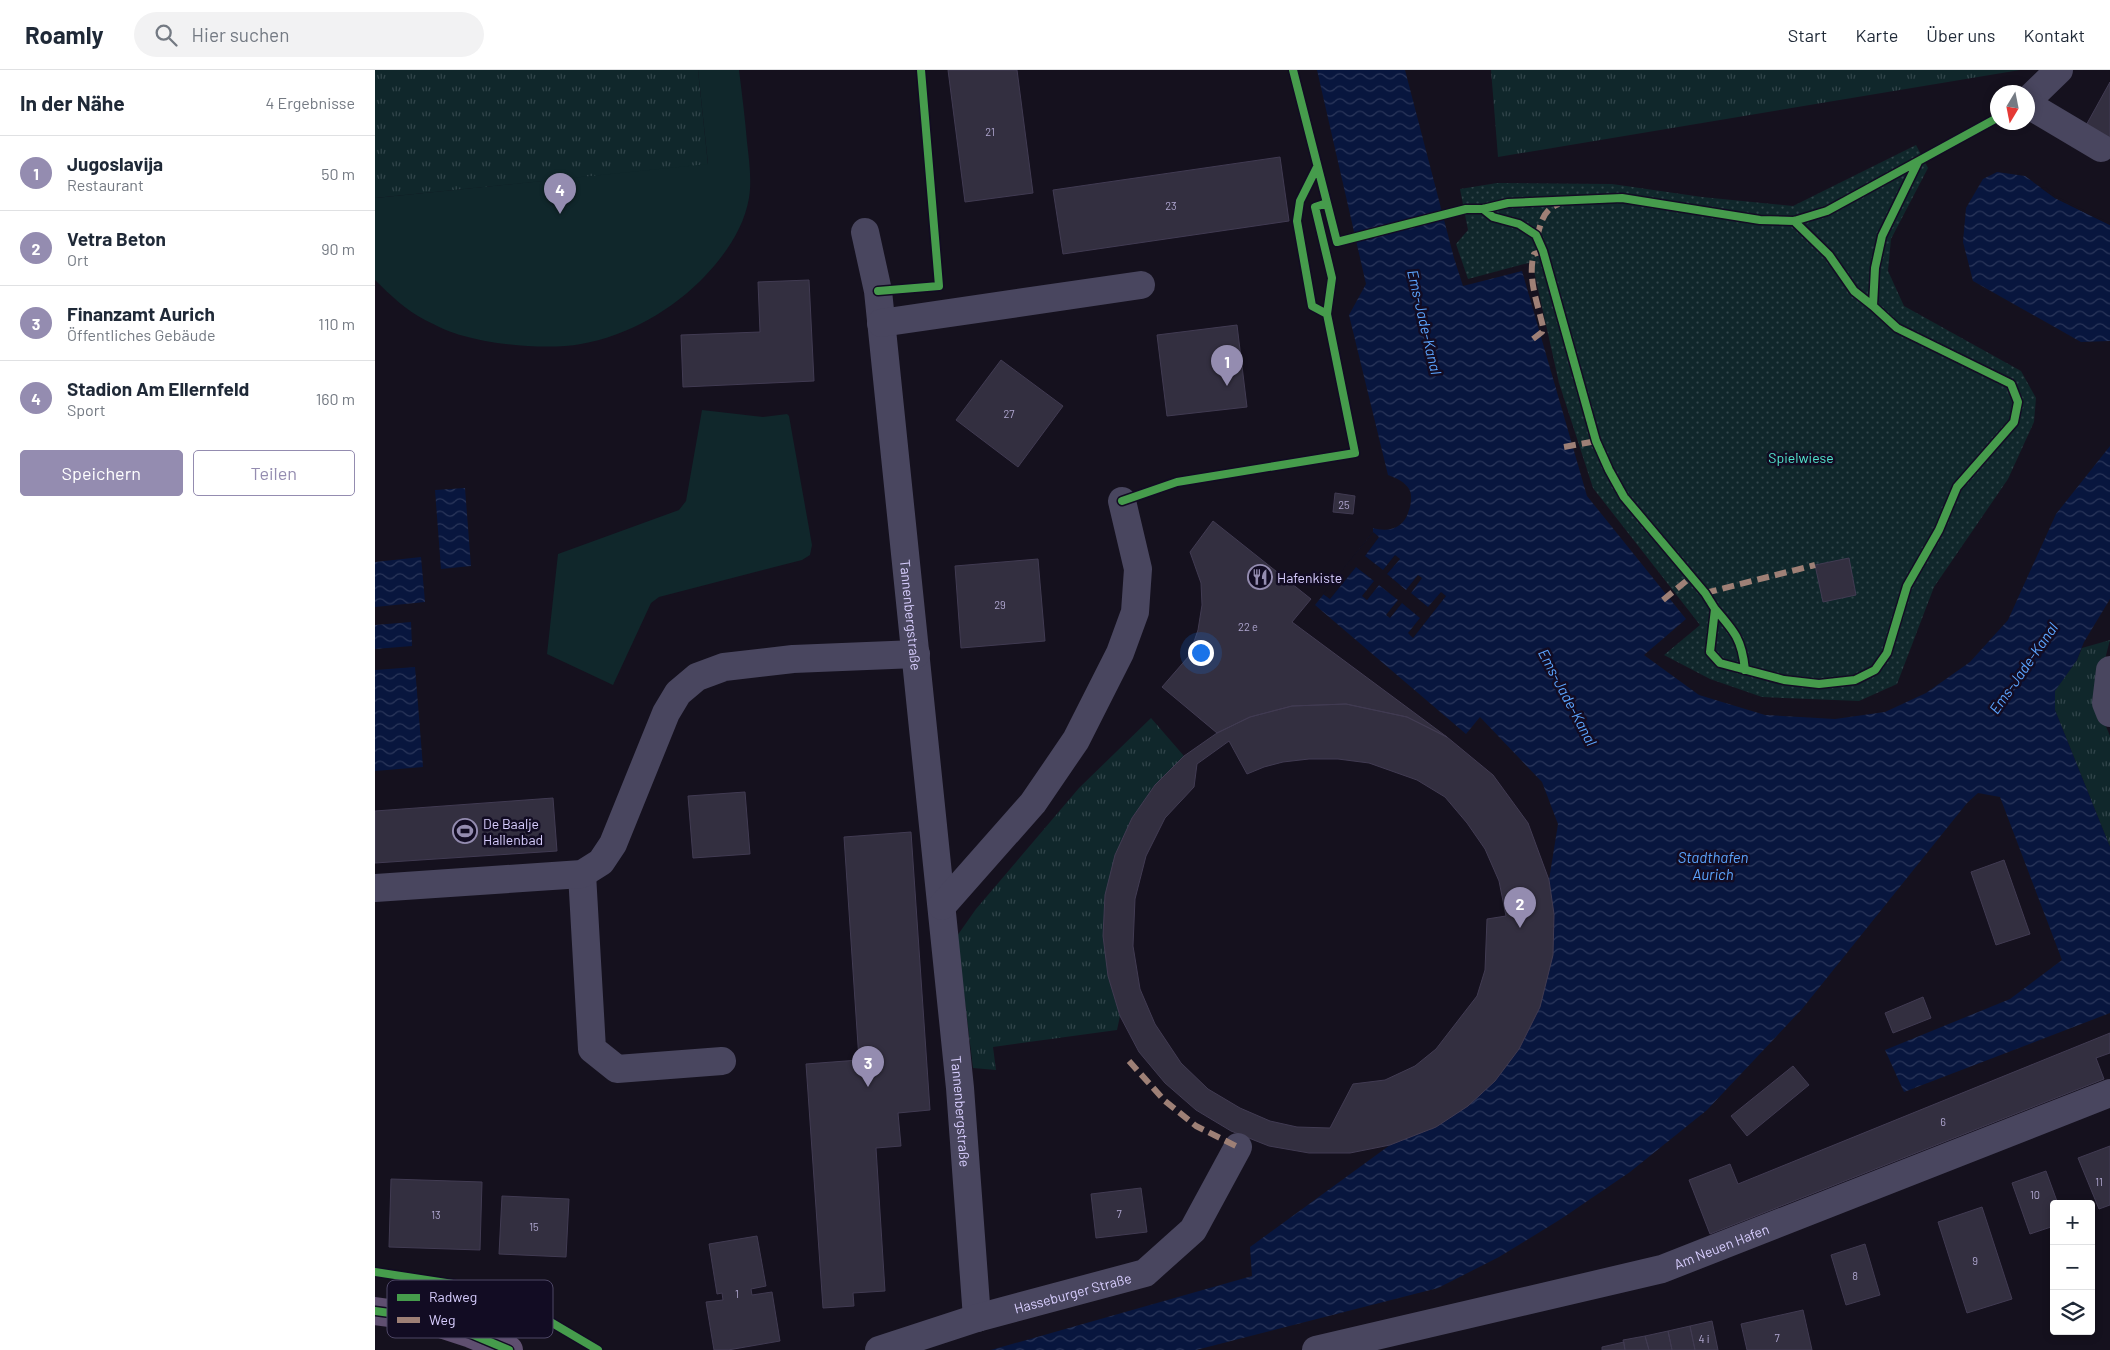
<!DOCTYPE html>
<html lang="de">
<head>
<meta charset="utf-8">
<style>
  body { margin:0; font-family:Barlow,sans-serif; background:#f2f2f3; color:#1f2937 }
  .controls { position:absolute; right:15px; bottom:15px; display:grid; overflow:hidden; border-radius:5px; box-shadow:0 2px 8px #0003 }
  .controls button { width:45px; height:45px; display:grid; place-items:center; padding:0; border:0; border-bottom:1px solid #e0e1e3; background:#fff; color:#1f2937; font:25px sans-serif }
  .compass { position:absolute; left:1615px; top:15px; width:45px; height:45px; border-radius:50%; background:#fff; box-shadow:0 2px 8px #0003; rotate:190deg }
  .you { position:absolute; left:825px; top:582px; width:18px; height:18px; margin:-12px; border:4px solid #fff; border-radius:50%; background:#1a73e8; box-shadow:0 0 0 8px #1a73e833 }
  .badge { display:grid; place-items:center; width:32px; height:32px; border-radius:50%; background:#948cb0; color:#fff; font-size:16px; font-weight:700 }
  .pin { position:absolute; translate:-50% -41px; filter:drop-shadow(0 1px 2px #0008) }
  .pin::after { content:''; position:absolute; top:26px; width:18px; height:15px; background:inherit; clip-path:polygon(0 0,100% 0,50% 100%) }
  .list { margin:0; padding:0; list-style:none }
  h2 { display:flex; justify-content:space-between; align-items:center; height:65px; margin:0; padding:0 20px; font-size:21px }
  h2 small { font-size:16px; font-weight:400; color:#747a83 }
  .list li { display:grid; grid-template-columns:32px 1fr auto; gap:15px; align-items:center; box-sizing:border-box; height:75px; padding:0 20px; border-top:1px solid #e0e1e3 }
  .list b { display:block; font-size:19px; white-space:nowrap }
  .list p { margin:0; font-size:16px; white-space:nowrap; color:#747a83 }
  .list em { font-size:16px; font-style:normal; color:#747a83 }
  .actions { display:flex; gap:10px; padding:15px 20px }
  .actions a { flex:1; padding:11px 0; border:1px solid #948cb0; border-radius:5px; text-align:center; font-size:18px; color:#948cb0 }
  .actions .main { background:#948cb0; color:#fff }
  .icon { flex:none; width:28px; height:28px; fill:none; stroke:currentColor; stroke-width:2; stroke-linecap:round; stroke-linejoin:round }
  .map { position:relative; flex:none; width:1735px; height:1280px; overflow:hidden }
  header { display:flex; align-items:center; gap:30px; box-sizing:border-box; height:70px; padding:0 25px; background:#fff; border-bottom:1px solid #e0e1e3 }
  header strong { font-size:24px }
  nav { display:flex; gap:28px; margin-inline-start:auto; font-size:18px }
  .search { width:350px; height:45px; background:#f2f2f3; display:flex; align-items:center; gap:12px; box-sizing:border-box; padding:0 18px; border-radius:28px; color:#747a83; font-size:19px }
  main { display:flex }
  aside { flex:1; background:#fff }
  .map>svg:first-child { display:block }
  .grass { fill:url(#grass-tufts) }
  .park { fill:url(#park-dots) }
  .garden { fill:#10272b }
  .water { fill:url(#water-waves) }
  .pier { fill:#15111e }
  .building { fill:#332f40; stroke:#413b52; fill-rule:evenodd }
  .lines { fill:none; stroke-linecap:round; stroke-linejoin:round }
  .minor { stroke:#49465f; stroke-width:28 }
  .major { stroke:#5f4f70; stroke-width:28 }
  .quiet { stroke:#9e8076; stroke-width:6; stroke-dasharray:12 6; stroke-linecap:butt }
  .cycleway-casing { stroke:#120c23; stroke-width:11 }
  .cycleway { stroke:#469c4c; stroke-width:8 }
  .labels { text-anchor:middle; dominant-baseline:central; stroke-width:5; stroke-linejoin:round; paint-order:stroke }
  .number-label { font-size:11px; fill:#afa6cf }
  .park-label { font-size:14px; fill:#54e5ce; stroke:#120c23 }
  .poi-label { font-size:14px; fill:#d8ceff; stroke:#120c23; text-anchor:start }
  .street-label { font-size:14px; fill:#d8ceff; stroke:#120c23 }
  .water-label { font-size:15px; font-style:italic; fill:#5ca5ff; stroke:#120c23 }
  .key { fill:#120c23; stroke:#4d4665; stroke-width:1 }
  .key-label { font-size:14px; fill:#d8ceff }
</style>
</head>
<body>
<header>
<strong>Roamly</strong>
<div class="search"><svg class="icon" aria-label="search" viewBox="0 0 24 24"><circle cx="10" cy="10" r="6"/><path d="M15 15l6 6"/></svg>Hier suchen</div>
<nav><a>Start</a><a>Karte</a><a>Über uns</a><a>Kontakt</a></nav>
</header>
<main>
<aside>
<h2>In der Nähe<small>4 Ergebnisse</small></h2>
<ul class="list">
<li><span class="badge">1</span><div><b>Jugoslavija</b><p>Restaurant</p></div><em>50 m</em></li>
<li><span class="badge">2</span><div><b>Vetra Beton</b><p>Ort</p></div><em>90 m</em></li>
<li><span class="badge">3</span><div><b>Finanzamt Aurich</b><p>Öffentliches Gebäude</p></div><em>110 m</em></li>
<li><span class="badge">4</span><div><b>Stadion Am Ellernfeld</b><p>Sport</p></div><em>160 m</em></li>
</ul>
<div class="actions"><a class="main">Speichern</a><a>Teilen</a></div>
</aside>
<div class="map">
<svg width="1735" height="1280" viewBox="0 0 1735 1280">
  <defs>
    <pattern id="grass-tufts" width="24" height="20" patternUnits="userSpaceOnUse" patternTransform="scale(1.25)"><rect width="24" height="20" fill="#10272b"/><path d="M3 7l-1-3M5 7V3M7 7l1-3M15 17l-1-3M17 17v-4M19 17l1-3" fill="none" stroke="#32454b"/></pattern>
    <pattern id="park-dots" width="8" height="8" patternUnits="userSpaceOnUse" patternTransform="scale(1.25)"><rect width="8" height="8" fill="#10272b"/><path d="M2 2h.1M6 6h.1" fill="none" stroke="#32454b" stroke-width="1.8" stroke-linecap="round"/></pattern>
    <pattern id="water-waves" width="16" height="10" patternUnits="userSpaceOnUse" patternTransform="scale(1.25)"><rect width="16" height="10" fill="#08163e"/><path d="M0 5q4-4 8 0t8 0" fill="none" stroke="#2b375b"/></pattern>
  </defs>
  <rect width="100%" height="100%" fill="#15111e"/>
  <!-- grass -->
  <path class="grass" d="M 0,0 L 323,0 L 333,95 L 0,128 Z
    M 1116,0 L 1645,0 L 1123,87 Z
    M 1735,570 L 1725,608 L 1725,642 L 1735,666 L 1735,777 L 1680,640 L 1680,620 L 1702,590 L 1707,578 Z
    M 776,648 L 809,686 L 780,715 L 757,748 L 730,825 L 728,866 L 733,906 L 745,946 L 742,960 L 618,977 L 621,1000 L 598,998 L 582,866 L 601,839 L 704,718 Z"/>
  <!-- park -->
  <path class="park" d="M 1541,75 L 1553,98 L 1516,169 L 1513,201 L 1529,236 L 1646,301 L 1661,328 L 1659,352 L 1633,409 L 1559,517 L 1522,614 L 1484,631 L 1387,627 L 1335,609 L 1289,585 L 1325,555 L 1218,418 L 1184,313 L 1157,192 L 1093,209 L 1081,174 L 1093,160 L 1085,119 L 1122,113 L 1237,114 L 1327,127 L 1418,136 Z"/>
  <!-- garden -->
  <path class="garden" d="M 323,0 L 364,0 C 367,24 370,48 372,72 C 374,90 377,110 374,128 C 369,158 350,185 330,206 C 298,240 252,266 206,274 C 174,280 119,275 89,266 C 76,263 62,256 50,250 C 31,240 15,225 0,210 L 0,128 L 333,94 Z
    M 327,340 L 388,347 L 412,344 L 414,346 L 437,475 L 435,485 L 427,490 L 284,527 L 276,533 L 238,615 L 172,584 L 183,484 L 304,440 L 311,431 Z"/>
  <!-- water -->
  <path class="water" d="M 942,0 L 1030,0 L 1079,188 L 1088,216 L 1147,201 L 1212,426 L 1311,549 L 1269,585 L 1324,625 L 1390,645 L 1460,649 L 1510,642 L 1551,623 L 1595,592 L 1633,550 L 1681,444 L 1735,376 L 1735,529 L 1709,572 L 1702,590 L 1680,621 L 1680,640 L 1735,777 L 1735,943 L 1529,1022 L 1510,980 L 1635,929 L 1687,890 L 1625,727 L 1603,723 L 1592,733 L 1427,939 L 1332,1040 L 1255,1102 L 1186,1149 L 1124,1187 L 1063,1218 L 821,1280 L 616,1280 L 877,1206 L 875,1177 L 1015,1075 L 1061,1057 L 1120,1011 L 1144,979 L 1165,937 L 1178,885 L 1179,844 L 1174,810 L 1183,754 L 1167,712 L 1105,647 L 1091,664 L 940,535 L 998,462 L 998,458 C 1015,463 1030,457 1034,440 C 1036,435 1037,426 1035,421 C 1031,412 1021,408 1013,405 L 974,245 L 991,214 Z
    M 1622,102 L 1650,106 L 1680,128 L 1735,155 L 1735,271 L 1706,272 L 1598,211 L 1588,172 L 1591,138 L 1608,109 Z
    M 90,418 L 96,496 L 66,499 L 60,420 Z
    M 46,487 L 50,532 L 0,537 L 0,492 Z
    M 36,552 L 37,576 L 0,579 L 0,555 Z
    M 40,597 L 48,697 L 0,701 L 0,600 Z"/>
  <!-- pier -->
  <path class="pier" d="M 1670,117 L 1681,126 L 1735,153 L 1735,155 L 1680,128 L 1666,118 Z
    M 998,462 L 1004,467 L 990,486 L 1008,500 L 1020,485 L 1025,489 L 1012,504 L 1031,520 L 1043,505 L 1047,508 L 1036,523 L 1053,537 L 1066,522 L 1071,526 L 1038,568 L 1033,563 L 1045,548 L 1027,533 L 1015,548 L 1011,545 L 1023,530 L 1004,515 L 992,530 L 987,526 L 999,511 L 981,497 L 955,529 L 948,524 Z"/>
  <!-- building -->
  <path class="building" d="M 573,0 L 642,0 L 658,123 L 590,132 Z
    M 1735,12 L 1735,73 L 1709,59 Z
    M 905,87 L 914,151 L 688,184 L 678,120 Z
    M 434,210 L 439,311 L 308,317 L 306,265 L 385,262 L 383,212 Z
    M 862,255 L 872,337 L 792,346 L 782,265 Z
    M 626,290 L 688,336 L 643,397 L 581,350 Z
    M 960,423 L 980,426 L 978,444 L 958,442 Z
    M 838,451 L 936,529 L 917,552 L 1072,667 L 1032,647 L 971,634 L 917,636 L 875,647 L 842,663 L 787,617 L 814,586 L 823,560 L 827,535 L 826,513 L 815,482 Z
    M 1474,488 L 1481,525 L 1448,532 L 1440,495 Z
    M 663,489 L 670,571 L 586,578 L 580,496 Z
    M 971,634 L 1032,647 L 1072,667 L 1118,705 L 1153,753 L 1174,810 L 1179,844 L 1178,885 L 1165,937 L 1144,979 L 1120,1011 L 1093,1036 L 1061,1057 L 1015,1075 L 975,1083 L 934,1083 L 894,1076 L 856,1061 L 821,1040 L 790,1013 L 764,982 L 745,946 L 733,906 L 728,866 L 730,825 L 740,785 L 757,748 L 780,715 L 809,686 L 842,663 L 875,647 L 917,636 ZM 854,671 L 872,704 L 889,697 L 908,692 L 934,689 L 963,689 L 994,693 L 1042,710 L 1070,727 L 1092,753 L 1110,779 L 1124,811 L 1131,846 L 1112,849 L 1110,900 L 1102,926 L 1061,979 L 1040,996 L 1010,1010 L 978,1014 L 955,1058 L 922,1057 L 895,1051 L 865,1038 L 833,1019 L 806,993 L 780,954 L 765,919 L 758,876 L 760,829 L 771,786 L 790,748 L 819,717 L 822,694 Z
    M 370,722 L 375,784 L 318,788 L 313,726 Z
    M 178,728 L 182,781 L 0,793 L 0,741 Z
    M 536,762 L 555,1040 L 523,1043 L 526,1076 L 501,1078 L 510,1221 L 478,1223 L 479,1236 L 448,1238 L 431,994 L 484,990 L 469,767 Z
    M 1629,790 L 1655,864 L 1621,875 L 1596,802 Z
    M 1548,927 L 1556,948 L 1518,963 L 1510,943 Z
    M 1735,963 L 1735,983 L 1721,988 L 1729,1009 L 1335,1164 L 1314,1110 L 1355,1094 L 1363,1114 Z
    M 1418,996 L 1434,1015 L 1372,1066 L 1356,1046 Z
    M 1735,1076 L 1735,1135 L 1724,1139 L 1703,1088 Z
    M 1671,1101 L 1683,1134 L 1679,1134 L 1679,1156 L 1655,1164 L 1637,1113 Z
    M 16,1109 L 107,1112 L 105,1180 L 14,1177 Z
    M 766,1118 L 772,1162 L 721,1168 L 716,1124 Z
    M 127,1126 L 194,1129 L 191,1187 L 124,1184 Z
    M 1607,1137 L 1637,1229 L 1592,1243 L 1563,1152 Z
    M 382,1166 L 391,1216 L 376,1219 L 377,1225 L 397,1222 L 405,1271 L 353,1280 L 339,1280 L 331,1232 L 348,1230 L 347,1223 L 342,1224 L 334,1174 Z
    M 1490,1174 L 1505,1225 L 1471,1235 L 1456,1185 Z
    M 1428,1240 L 1437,1280 L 1372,1280 L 1366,1254 Z
    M 1337,1251 L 1343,1280 L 1320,1280 L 1315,1256 Z
    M 1315,1256 L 1320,1280 L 1297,1280 L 1293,1261 Z
    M 1293,1261 L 1297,1280 L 1274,1280 L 1270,1266 Z
    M 1270,1266 L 1274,1280 L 1250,1280 L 1248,1270 Z
    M 1249,1272 L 1250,1280 L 1227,1280 L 1227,1277 Z"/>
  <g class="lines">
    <!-- minor -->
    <g class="minor">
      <path d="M 1652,31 L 1684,0"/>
      <path d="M 1652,34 L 1726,78"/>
      <path id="s1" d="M 490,162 L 503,221 L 585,1018 L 602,1248"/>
      <path d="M 506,253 L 766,215"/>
      <path d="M 1735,600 L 1731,633 L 1735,643"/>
      <path d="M 207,804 L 217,979 L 242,999 L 347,991"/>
      <path d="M 0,818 L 207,804 L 226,792 L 238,774 L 291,643 L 303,623 L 322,607 L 349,597 L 418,589 L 541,584"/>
      <path d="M 567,836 L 658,733 L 701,670 L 745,583 L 760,542 L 763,499 L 747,431"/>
      <path id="s2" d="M 504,1280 L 602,1248 L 770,1203 L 818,1160 L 863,1077"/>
      <path id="s3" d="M 941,1280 L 1287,1199 L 1735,1023"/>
    </g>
    <!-- major -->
    <path class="major" d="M 0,1241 L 44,1247 L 96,1264 L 134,1280"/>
    <!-- quiet -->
    <path class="quiet" d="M 1162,167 C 1166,153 1168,139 1184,134
      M 1158,269 L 1167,262 L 1168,257 C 1163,234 1152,208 1159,184 L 1168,181
      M 1189,377 L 1221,371
      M 1330,523 L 1440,495
      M 1288,530 L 1316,507
      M 754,991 L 790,1031 L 821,1056 L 863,1077"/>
    <defs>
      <path id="cycleway" d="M 918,0 L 962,172 L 1091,139 L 1108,139 L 1133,133 L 1247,128 L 1385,150 L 1419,151 L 1452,141 L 1622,48
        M 942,97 L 925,131 L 922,151 L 937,236 L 952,244
        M 1108,139 L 1118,147 L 1144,154 L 1161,165 L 1168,181 L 1221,371 L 1234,400 L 1249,427 L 1330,523 L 1340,539 L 1335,582 L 1345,593 L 1409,610 L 1444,614 L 1480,610 L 1500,600 L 1512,583 L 1532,516 L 1564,460 L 1582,417 L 1639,352 L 1643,332 L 1636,314 L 1522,258 L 1498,236 L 1500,198 L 1507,166 L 1543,92
        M 1419,151 L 1454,185 L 1479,221 L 1498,236
        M 503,221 L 564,216 L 546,0
        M 747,431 L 802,412 L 980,383 L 952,244 L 957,208 L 940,137 L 952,133
        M 1340,539 C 1360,562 1367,570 1370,600
        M 0,1202 L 78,1214 L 115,1227 L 162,1244 L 223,1280
        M 0,1241 L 44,1247 L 96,1264 L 134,1280"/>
    </defs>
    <!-- cycleway casing -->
    <use href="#cycleway" class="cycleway-casing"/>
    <!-- cycleway -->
    <use href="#cycleway" class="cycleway"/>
  </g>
  <!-- icons -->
  <defs>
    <symbol id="restaurant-ring" viewBox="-11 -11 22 22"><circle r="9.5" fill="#120c23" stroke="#948cb0" stroke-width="1.5"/><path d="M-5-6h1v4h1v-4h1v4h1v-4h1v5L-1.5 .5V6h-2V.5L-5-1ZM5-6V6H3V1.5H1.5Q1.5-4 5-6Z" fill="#948cb0"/></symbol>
    <symbol id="stadium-ring" viewBox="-11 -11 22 22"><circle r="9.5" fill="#120c23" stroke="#948cb0" stroke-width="1.5"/><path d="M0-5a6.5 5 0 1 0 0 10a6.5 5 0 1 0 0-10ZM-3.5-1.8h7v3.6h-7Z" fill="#948cb0"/></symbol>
  </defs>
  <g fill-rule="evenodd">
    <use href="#restaurant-ring" x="871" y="493" width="28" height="28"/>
    <use href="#stadium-ring" x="76" y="747" width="28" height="28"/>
  </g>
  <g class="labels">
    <!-- number labels -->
    <g class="number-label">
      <text x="615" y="61">21</text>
      <text x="796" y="135">23</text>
      <text x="634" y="343">27</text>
      <text x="969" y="434">25</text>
      <text x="625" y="534">29</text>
      <text x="873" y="556">22 e</text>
      <text x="1568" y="1051">6</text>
      <text x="1724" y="1111">11</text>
      <text x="1660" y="1124">10</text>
      <text x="744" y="1143">7</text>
      <text x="61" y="1144">13</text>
      <text x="159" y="1156">15</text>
      <text x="1600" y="1190">9</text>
      <text x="1480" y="1205">8</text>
      <text x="362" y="1223">1</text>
      <text x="1402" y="1267">7</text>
      <text x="1329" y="1268">4 i</text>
    </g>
    <!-- park labels -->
    <g class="park-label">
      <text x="1426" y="387">Spielwiese</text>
    </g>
    <!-- poi labels -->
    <g class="poi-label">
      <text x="902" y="507">Hafenkiste</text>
      <text x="108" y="753">De Baalje<tspan x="108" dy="16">Hallenbad</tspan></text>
    </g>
    <!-- street labels -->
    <g class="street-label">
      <text stroke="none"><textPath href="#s1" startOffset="386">Tannenbergstraße</textPath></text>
      <text stroke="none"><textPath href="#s1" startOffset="885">Tannenbergstraße</textPath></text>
      <text stroke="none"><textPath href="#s3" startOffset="419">Am Neuen Hafen</textPath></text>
      <text stroke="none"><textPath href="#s2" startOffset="202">Hasseburger Straße</textPath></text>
    </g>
    <!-- water labels -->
    <g class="water-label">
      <text transform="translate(1050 252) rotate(77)">Ems-Jade-Kanal</text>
      <text transform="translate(1648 598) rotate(-55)">Ems-Jade-Kanal</text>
      <text transform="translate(1193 627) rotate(62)">Ems-Jade-Kanal</text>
      <text x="1338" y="787">Stadthafen<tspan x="1338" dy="17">Aurich</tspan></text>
    </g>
  </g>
  <!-- legend -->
  <rect x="12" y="1210" width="166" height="58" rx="8" class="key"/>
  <rect x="22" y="1224" width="23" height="7" fill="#469c4c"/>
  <rect x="22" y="1247" width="23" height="6" fill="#9e8076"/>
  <g class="key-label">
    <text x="54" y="1232">Radweg</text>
    <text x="54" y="1255">Weg</text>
  </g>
</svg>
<div class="controls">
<button>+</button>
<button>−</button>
<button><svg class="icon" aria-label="layers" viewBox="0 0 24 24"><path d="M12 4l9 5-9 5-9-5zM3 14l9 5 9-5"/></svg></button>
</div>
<svg class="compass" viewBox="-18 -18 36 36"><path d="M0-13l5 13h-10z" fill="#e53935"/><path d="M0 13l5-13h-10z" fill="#747a83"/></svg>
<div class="you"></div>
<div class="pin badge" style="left:852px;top:316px">1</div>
<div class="pin badge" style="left:1145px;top:858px">2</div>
<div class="pin badge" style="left:493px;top:1017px">3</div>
<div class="pin badge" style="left:185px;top:144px">4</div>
</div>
</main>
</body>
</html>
